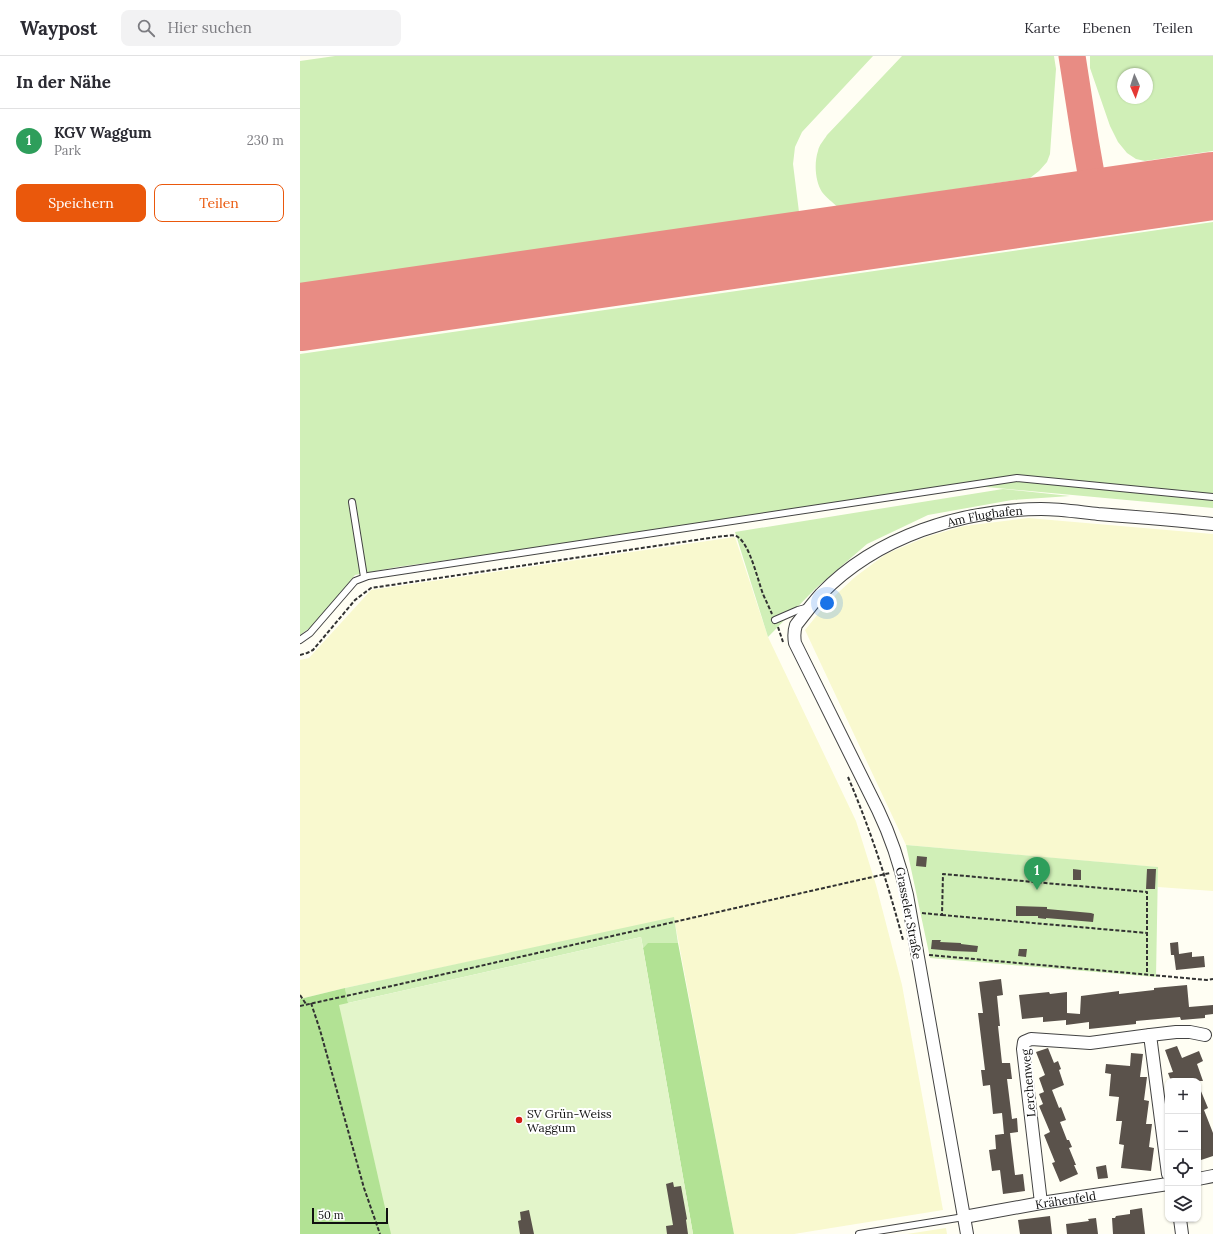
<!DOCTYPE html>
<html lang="de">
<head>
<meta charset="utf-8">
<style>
  body { margin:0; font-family:Lora,serif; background:#f2f2f3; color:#2b2b33 }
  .controls { position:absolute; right:12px; bottom:12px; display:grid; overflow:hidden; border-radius:8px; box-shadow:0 1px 3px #0004 }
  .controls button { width:36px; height:36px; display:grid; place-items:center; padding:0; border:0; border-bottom:1px solid #e1e1e2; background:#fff; color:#2b2b33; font:20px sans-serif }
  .compass { position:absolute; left:817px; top:12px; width:36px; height:36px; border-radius:50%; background:#fff; box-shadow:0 1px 3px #0004; rotate:177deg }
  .scale { position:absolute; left:12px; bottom:10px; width:76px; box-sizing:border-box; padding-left:4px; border:2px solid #101010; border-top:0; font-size:11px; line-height:14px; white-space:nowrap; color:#101010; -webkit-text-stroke:3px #fff; paint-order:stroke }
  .you { position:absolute; left:527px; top:547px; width:14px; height:14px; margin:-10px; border:3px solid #fff; border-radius:50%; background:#1a73e8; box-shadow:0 0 0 6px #1a73e833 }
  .badge { display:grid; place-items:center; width:26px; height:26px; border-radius:50%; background:#ea580c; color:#fff; font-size:13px; font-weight:700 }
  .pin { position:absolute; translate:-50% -33px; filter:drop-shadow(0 1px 2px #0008) }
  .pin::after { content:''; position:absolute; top:21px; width:14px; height:12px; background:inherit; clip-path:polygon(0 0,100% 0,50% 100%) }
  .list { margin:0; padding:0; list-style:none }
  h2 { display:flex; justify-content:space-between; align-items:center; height:52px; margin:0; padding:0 16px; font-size:17px }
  h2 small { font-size:13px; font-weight:400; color:#7c7c81 }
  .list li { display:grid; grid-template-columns:26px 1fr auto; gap:12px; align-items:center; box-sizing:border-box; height:64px; padding:0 16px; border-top:1px solid #e1e1e2 }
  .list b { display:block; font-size:15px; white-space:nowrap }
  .list p { margin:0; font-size:13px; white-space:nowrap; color:#7c7c81 }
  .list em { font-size:13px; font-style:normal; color:#7c7c81 }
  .actions { display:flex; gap:8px; padding:12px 16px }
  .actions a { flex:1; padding:9px 0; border:1px solid #ea580c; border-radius:8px; text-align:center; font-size:14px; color:#ea580c }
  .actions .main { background:#ea580c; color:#fff }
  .icon { flex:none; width:22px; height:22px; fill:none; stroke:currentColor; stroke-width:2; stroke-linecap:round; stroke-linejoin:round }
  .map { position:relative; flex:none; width:913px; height:1178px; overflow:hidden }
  header { display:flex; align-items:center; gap:24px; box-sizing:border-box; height:56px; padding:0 20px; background:#fff; border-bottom:1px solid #e1e1e2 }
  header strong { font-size:19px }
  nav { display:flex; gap:22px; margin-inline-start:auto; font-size:14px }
  .search { width:280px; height:36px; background:#f2f2f3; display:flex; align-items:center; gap:10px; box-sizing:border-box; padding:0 14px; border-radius:8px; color:#7c7c81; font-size:15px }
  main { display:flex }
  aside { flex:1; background:#fff }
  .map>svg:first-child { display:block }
  .farmland { fill:#f9f9cf }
  .green { fill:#d0efb7; fill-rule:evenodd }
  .forest { fill:#b2e294 }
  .pitch { fill:#e3f5ca }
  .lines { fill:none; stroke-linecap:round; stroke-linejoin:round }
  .taxiway { stroke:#e88c84; stroke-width:27 }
  .runway { stroke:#e88c84; stroke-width:68 }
  .building { fill:#5a524b }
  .lane-casing { stroke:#434343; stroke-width:8 }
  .street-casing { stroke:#434343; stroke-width:14 }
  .path { stroke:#323232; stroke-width:2; stroke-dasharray:4 2; stroke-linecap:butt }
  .lane { stroke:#fff; stroke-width:6 }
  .street { stroke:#fff; stroke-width:12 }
  .poi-dot { fill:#d21a16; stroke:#fff; stroke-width:1.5 }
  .labels { text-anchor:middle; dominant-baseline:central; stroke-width:4; stroke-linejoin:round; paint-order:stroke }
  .street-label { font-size:12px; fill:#101010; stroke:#fff }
  .poi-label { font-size:12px; fill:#101010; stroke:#fff; text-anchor:start }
</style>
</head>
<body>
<header>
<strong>Waypost</strong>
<div class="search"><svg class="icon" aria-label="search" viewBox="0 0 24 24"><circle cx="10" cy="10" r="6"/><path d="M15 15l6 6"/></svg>Hier suchen</div>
<nav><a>Karte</a><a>Ebenen</a><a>Teilen</a></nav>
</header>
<main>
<aside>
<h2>In der Nähe<small></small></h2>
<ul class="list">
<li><span class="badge" style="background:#2e9e5b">1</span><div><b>KGV Waggum</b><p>Park</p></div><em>230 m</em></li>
</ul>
<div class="actions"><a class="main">Speichern</a><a>Teilen</a></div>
</aside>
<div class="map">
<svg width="913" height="1178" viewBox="0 0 913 1178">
  <rect width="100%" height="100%" fill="#fffef3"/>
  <!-- farmland -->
  <path class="farmland" d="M 728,462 L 913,478 L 913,835 L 858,831 L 857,811 L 606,789 L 505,574 L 527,547 L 555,521 L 586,498 L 626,481 L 664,470 Z
    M 435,481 L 468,581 L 556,765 L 576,829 L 602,929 L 643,1154 L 494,1178 L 434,1178 L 374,862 L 45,932 L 0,943 L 0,604 L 9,602 L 71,534 Z
    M 646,1172 L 647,1178 L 607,1178 Z"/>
  <!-- green -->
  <path class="green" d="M 35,0 L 573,0 L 502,76 L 495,91 L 493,108 L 499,156 L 0,228 L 0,5 Z
    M 602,0 L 754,0 L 756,13 L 750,98 L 747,106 L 739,115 L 730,122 L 538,151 C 533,147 526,141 522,136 C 515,125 514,107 518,95 C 519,89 524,84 527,79 Z
    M 790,0 L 913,0 L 913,95 L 845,105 L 836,103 L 827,97 L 818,86 L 810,70 L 790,12 ZM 823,18 L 847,18 L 847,42 L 823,42 Z
    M 913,166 L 913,452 L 665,429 L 330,479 L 97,511 L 55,519 L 16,567 L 0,579 L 0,298 Z
    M 703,433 L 770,440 L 712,444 L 628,459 L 567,488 L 515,533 L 468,581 L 435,476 Z
    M 606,789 L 858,811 L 856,921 L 630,902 Z
    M 374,861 L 378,887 L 349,887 L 343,892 L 341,881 L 48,947 L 45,932 Z"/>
  <!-- forest -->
  <path class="forest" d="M 348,887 L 378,887 L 434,1178 L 393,1178 L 343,892 Z
    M 45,932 L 95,1178 L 0,1178 L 0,943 Z"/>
  <!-- pitch -->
  <path class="pitch" d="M 341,881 L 393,1178 L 91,1178 L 39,949 Z"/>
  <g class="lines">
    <!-- taxiway -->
    <path class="taxiway" d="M 772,0 L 785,83 L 796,146"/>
    <!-- runway -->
    <path class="runway" d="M 0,261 L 913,130"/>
  </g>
  <!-- building -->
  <path class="building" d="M 617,800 L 627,801 L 626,811 L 616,810 Z
    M 773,813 L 781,814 L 781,824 L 773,824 Z
    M 847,813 L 856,813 L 855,833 L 846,833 Z
    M 716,850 L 747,851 L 747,853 L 791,857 L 794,858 L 793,866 L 746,862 L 746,863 L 738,862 L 738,860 L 716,860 Z
    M 632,884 L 641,884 L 640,886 L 661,887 L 661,888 L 678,890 L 677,896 L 653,895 L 631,893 Z
    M 878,886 L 879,898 L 892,896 L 892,901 L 904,900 L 905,911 L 876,914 L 874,899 L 871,899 L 870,887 Z
    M 719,893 L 727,893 L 726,901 L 718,900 Z
    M 701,923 L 703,939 L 697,940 L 700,970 L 698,970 L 702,1007 L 710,1007 L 712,1023 L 707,1023 L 712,1063 L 717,1062 L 718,1076 L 704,1078 L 702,1057 L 693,1058 L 690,1029 L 683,1030 L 681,1014 L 685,1014 L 678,957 L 683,957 L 679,926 Z
    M 887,929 L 889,951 L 913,949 L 913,958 L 905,959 L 905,962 L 881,964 L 880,961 L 836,965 L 836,968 L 789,973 L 789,966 L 766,969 L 766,964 L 743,966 L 743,961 L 722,963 L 719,939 L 749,936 L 750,938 L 767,936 L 767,957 L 780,958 L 781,940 L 819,935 L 819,938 L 854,934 L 854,932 Z
    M 877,990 L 882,1002 L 899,995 L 903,1005 L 897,1008 L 903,1025 L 871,1025 L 868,1017 L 873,1016 L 865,994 Z
    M 748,992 L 754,1007 L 758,1005 L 761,1013 L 759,1014 L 764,1029 L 752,1034 L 759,1052 L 761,1051 L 766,1064 L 760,1066 L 767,1084 L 769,1084 L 772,1091 L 769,1092 L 776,1109 L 774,1109 L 778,1118 L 760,1126 L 752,1107 L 755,1106 L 744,1079 L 750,1076 L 739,1050 L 743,1048 L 739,1038 L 744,1036 L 739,1022 L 745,1019 L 736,996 Z
    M 831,997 L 843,998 L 840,1021 L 847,1021 L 844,1044 L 849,1045 L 846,1068 L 852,1068 L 849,1091 L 854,1092 L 851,1115 L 821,1112 L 824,1089 L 819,1088 L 822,1065 L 816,1065 L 819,1041 L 809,1040 L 811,1018 L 805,1017 L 806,1008 L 830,1010 Z
    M 898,1028 L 908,1052 L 904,1054 L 913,1077 L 913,1100 L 898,1105 Z
    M 710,1077 L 715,1119 L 723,1118 L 725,1135 L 703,1138 L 700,1114 L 692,1115 L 689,1094 L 696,1093 L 695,1079 Z
    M 806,1109 L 808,1122 L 798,1123 L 796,1111 Z
    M 373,1126 L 374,1131 L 381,1130 L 387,1163 L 386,1164 L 388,1178 L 367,1178 L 366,1170 L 373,1169 L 366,1128 Z
    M 842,1152 L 845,1178 L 813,1178 L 812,1162 L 815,1162 L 816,1160 L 830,1158 L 830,1154 Z
    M 229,1154 L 234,1178 L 220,1178 L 218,1165 L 221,1164 L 220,1156 Z
    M 750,1160 L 752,1178 L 720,1178 L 718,1164 Z
    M 796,1162 L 798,1178 L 767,1178 L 766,1168 L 789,1165 L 788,1163 Z"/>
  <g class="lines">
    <defs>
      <path id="lane" d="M 52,446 L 64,521
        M 475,564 L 498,554 L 509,551
        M 0,584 L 10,577 L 55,525 L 68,520 L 717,422 L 913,441
        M 559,1178 L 664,1161"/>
      <g id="street">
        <path d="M 850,979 L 876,976 L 890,976 L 905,979"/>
        <path d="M 898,1123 L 913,1120"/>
        <path d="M 741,1147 L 723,993 L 724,986 L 731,983 L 790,987 L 850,979 L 868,1118"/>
        <path id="s1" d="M 664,1161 L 741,1147 L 868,1128"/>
        <path d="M 880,1163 L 882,1178"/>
        <path id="s2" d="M 667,1178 L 607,839 C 600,808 592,783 578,754 L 495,587 C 494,581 494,575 496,569 C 504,559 512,548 521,538 C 577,480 661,454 741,453 C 760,453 779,456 798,458 C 837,461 875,464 913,468"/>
      </g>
    </defs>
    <!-- lane casing -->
    <use href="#lane" class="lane-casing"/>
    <!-- street casing -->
    <use href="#street" class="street-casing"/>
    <!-- path -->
    <path class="path" d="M 478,571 L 483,586
      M 0,599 L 7,597 L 13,594 L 55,544 L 71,532 L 423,480 C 428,480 434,478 438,481 C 450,489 458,525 463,538 C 466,545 469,551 472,558
      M 548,721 C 571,775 588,828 603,884
      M 622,857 L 642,859 L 643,818 L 847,836 L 847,919
      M 642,859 L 847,877
      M 629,899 L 907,924 L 913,923
      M 0,939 L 6,948
      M 11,947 L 20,974 L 64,1132 L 80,1178
      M 0,950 L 96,929 L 590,817"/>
    <!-- lane -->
    <use href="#lane" class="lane"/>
    <!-- street -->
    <use href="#street" class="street"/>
  </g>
  <!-- markers -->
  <circle class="poi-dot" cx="219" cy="1064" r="4"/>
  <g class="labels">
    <!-- street labels -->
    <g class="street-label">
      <text stroke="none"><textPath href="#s2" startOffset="864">Am Flughafen</textPath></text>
      <text transform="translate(609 857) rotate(79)">Grasseler Straße</text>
      <text transform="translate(728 1027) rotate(-95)">Lerchenweg</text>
      <text stroke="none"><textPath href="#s1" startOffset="103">Krähenfeld</textPath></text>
    </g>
    <!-- poi labels -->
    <g class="poi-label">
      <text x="227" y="1057">SV Grün-Weiss<tspan x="227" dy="14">Waggum</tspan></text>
    </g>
  </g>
</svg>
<div class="controls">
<button>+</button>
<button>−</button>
<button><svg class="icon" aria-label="locate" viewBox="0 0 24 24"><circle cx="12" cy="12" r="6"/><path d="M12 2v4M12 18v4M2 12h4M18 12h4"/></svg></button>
<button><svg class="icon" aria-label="layers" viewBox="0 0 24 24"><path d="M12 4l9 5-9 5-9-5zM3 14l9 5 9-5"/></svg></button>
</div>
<svg class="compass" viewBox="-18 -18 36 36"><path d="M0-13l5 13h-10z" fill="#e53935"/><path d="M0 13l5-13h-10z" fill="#7c7c81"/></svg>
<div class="scale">50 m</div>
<div class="you"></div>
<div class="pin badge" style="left:737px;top:834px;background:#2e9e5b">1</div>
</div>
</main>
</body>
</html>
